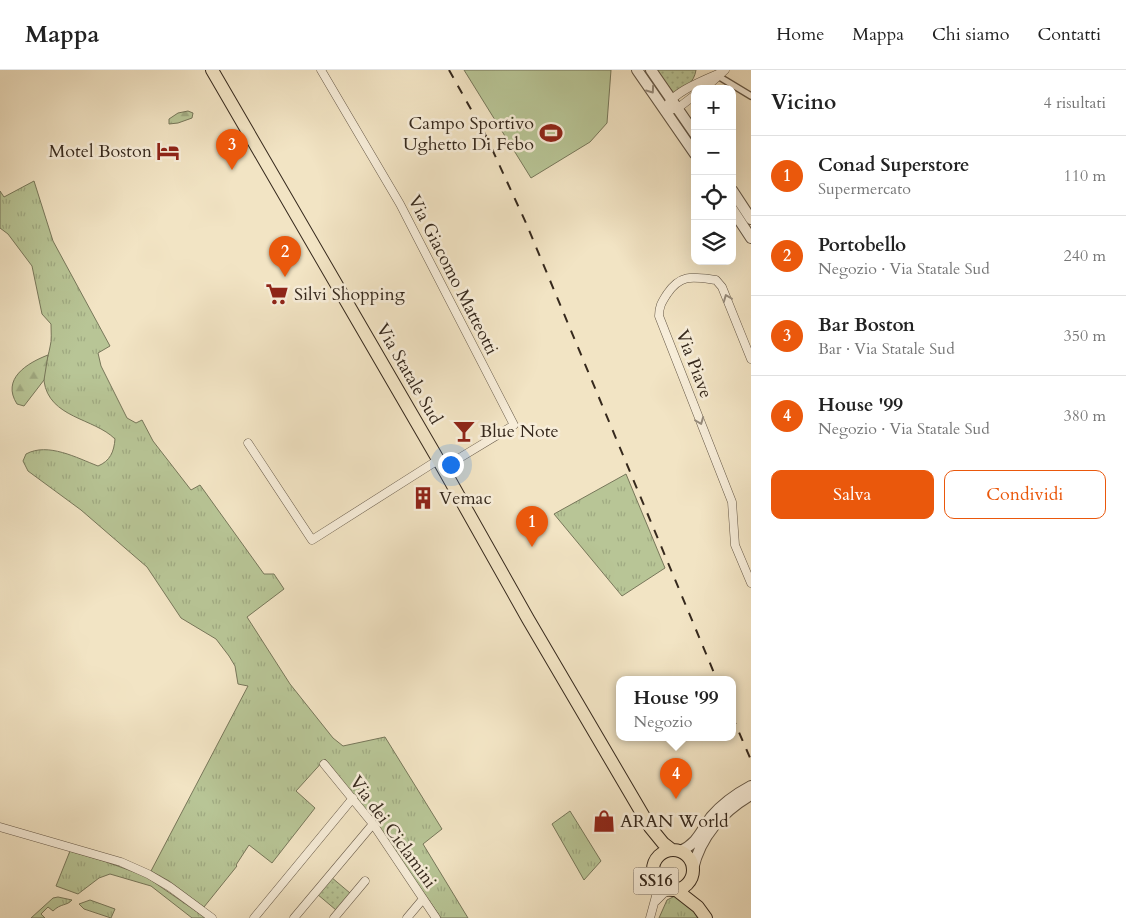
<!DOCTYPE html>
<html lang="it">
<head>
<meta charset="utf-8">
<style>
  body { margin:0; font-family:Cardo,serif; background:#f2f2f2; color:#222 }
  .controls { position:absolute; right:15px; top:15px; display:grid; overflow:hidden; border-radius:10px; box-shadow:0 5px 20px #0002 }
  .controls button { width:45px; height:45px; display:grid; place-items:center; padding:0; border:0; border-bottom:1px solid #e0e0e0; background:#fff; color:#222; font:25px sans-serif }
  .you { position:absolute; left:450px; top:394px; width:18px; height:18px; margin:-12px; border:4px solid #fff; border-radius:50%; background:#1a73e8; box-shadow:0 0 0 8px #1a73e833 }
  .badge { display:grid; place-items:center; width:32px; height:32px; border-radius:50%; background:#ea580c; color:#fff; font-size:16px; font-weight:700 }
  .pin { position:absolute; translate:-50% -41px; filter:drop-shadow(0 1px 2px #0008) }
  .pin::after { content:''; position:absolute; top:26px; width:18px; height:15px; background:inherit; clip-path:polygon(0 0,100% 0,50% 100%) }
  .popup { position:absolute; left:616px; top:606px; width:120px; height:65px; box-sizing:border-box; display:grid; place-content:center; border-radius:10px; background:#fff; filter:drop-shadow(0 1px 4px #0005); font-size:16px; white-space:nowrap; color:#767676 }
  .popup b { font-size:19px; color:#222 }
  .popup::after { content:''; position:absolute; left:50%; top:100%; margin-left:-10px; border:10px solid transparent; border-top-color:#fff }
  .list { margin:0; padding:0; list-style:none }
  h2 { display:flex; justify-content:space-between; align-items:center; height:65px; margin:0; padding:0 20px; font-size:21px }
  h2 small { font-size:16px; font-weight:400; color:#767676 }
  .list li { display:grid; grid-template-columns:32px 1fr auto; gap:15px; align-items:center; box-sizing:border-box; height:80px; padding:0 20px; border-top:1px solid #e0e0e0 }
  .list b { display:block; font-size:19px; white-space:nowrap }
  .list p { margin:0; font-size:16px; white-space:nowrap; color:#767676 }
  .list em { font-size:16px; font-style:normal; color:#767676 }
  .actions { display:flex; gap:10px; padding:15px 20px }
  .actions a { flex:1; padding:11px 0; border:1px solid #ea580c; border-radius:10px; text-align:center; font-size:18px; color:#ea580c }
  .actions .main { background:#ea580c; color:#fff }
  .icon { flex:none; width:28px; height:28px; fill:none; stroke:currentColor; stroke-width:2; stroke-linecap:round; stroke-linejoin:round }
  .map { position:relative; flex:none; width:751px; height:848px; overflow:hidden }
  header { display:flex; align-items:center; gap:30px; box-sizing:border-box; height:70px; padding:0 25px; background:#fff; border-bottom:1px solid #e0e0e0 }
  header strong { font-size:24px }
  nav { display:flex; gap:28px; margin-inline-start:auto; font-size:18px }
  main { display:flex }
  aside { flex:1; background:#fff }
  .map>svg:first-child { display:block }
  .grass { fill:url(#grass-tufts); stroke:#77775a }
  .forest { fill:url(#forest-firs); stroke:#77775a }
  .park { fill:url(#park-dots); stroke:#77775a }
  .pitch { fill:#b8c596; stroke:#77775a }
  .lines { fill:none; stroke-linecap:round; stroke-linejoin:round }
  .pedestrian-casing { stroke:#655847; stroke-width:8 }
  .minor-casing { stroke:#655847; stroke-width:9 }
  .tertiary-casing { stroke:#655847; stroke-width:12 }
  .primary-casing { stroke:#36291d; stroke-width:14 }
  .pedestrian { stroke:#f7edd9; stroke-width:5.5 }
  .minor { stroke:#f7edd9; stroke-width:8 }
  .tertiary { stroke:#f7edd9; stroke-width:10 }
  .primary { stroke:#f2e4c4; stroke-width:12 }
  .rail { stroke:#36291d; stroke-width:2; stroke-dasharray:9 9; stroke-linecap:butt }
  .oneway { stroke:#968b7b }
  .labels { text-anchor:middle; dominant-baseline:central; stroke-width:5; stroke-linejoin:round; paint-order:stroke }
  .shield { fill:#f7edd9; stroke:#706455; stroke-width:1 }
  .shield-label { font-size:16px; font-weight:bold; fill:#36291d }
  .poi-label { font-size:18px; fill:#36291d; stroke:#f7edd9; text-anchor:start }
  .street-label { font-size:18px; fill:#36291d; stroke:#f7edd9 }
</style>
</head>
<body>
<header>
<strong>Mappa</strong>
<nav><a>Home</a><a>Mappa</a><a>Chi siamo</a><a>Contatti</a></nav>
</header>
<main>
<div class="map">
<svg width="751" height="848" viewBox="0 0 751 848">
  <defs>
    <pattern id="grass-tufts" width="24" height="20" patternUnits="userSpaceOnUse" patternTransform="scale(1.25)"><rect width="24" height="20" fill="#b8c596"/><path d="M3 7l-1-3M5 7V3M7 7l1-3M15 17l-1-3M17 17v-4M19 17l1-3" fill="none" stroke="#9fa981"/></pattern>
    <pattern id="forest-firs" width="22" height="20" patternUnits="userSpaceOnUse" patternTransform="scale(1.25)"><rect width="22" height="20" fill="#b8c596"/><path d="M5 1l3.5 6h-7zM16 11l3.5 6h-7z" fill="#9fa981"/></pattern>
    <pattern id="park-dots" width="8" height="8" patternUnits="userSpaceOnUse" patternTransform="scale(1.25)"><rect width="8" height="8" fill="#b8c596"/><path d="M2 2h.1M6 6h.1" fill="none" stroke="#9fa981" stroke-width="1.8" stroke-linecap="round"/></pattern>
  </defs>
  <rect width="100%" height="100%" fill="#f2e4c4"/>
  <filter id="stains"><feTurbulence type="fractalNoise" baseFrequency=".004" numOctaves="4"/><feColorMatrix values="0 0 0 0 .2 0 0 0 0 .09 0 0 0 0 .02 0 0 0 .5 -.17"/></filter>
  <radialGradient id="worn" r=".72"><stop offset=".6" stop-color="#630" stop-opacity="0"/><stop offset="1" stop-color="#630" stop-opacity=".3"/></radialGradient>
  <!-- grass -->
  <path class="grass" d="M 34,111 L 53,171 L 110,276 L 98,283 L 101,296 L 127,348 L 136,353 L 142,350 L 153,371 L 191,420 L 200,415 L 264,504 L 274,504 L 284,519 L 247,547 L 290,614 L 333,668 L 343,676 L 385,667 L 442,759 L 423,774 L 468,848 L 441,848 L 376,753 L 325,689 L 296,721 L 315,738 L 272,793 L 249,775 L 236,795 L 237,796 L 204,837 L 169,811 L 151,801 L 248,616 L 238,614 L 235,596 L 229,586 L 216,569 L 181,548 L 147,497 L 81,440 L 28,401 L 23,391 L 26,384 C 48,372 77,388 98,396 C 110,391 114,382 115,369 C 94,348 49,348 44,311 C 43,300 48,288 50,277 C 52,270 51,262 51,254 L 42,244 L 32,196 L 8,164 L 0,158 L 0,121 L 4,127 Z
    M 626,404 L 665,498 L 622,526 L 554,444 Z
    M 570,741 L 601,791 L 584,810 L 552,754 Z
    M 70,781 L 104,791 L 145,806 L 206,848 L 192,848 L 151,816 L 110,804 L 99,808 L 78,824 L 56,816 Z
    M 677,825 L 685,828 L 698,848 L 659,848 L 667,830 Z
    M 58,827 L 72,830 C 67,836 61,833 53,841 L 48,837 L 41,844 L 45,848 L 31,848 L 53,828 Z
    M 90,830 L 115,839 L 111,848 L 84,839 L 79,834 Z"/>
  <!-- forest -->
  <path class="forest" d="M 188,41 L 193,43 L 192,48 L 178,53 L 169,54 L 169,49 L 178,43 Z
    M 48,285 L 44,310 L 24,336 L 17,334 C 1,309 27,293 48,285 Z"/>
  <!-- park -->
  <path class="park" d="M 657,0 L 696,0 C 694,13 685,18 675,25 Z
    M 331,807 L 350,823 L 336,840 L 317,824 Z"/>
  <!-- pitch -->
  <path class="pitch" d="M 464,0 L 611,0 L 607,53 L 590,72 L 531,108 Z"/>
  <g class="lines">
    <defs>
      <path id="pedestrian" d="M 718,6 L 751,26"/>
      <path id="minor" d="M 321,0 L 400,134 L 514,355 L 443,398
        M 704,19 L 725,0
        M 695,25 L 678,38 L 665,41 C 667,24 706,9 720,3
        M 751,289 L 722,217 L 716,210 C 694,207 681,203 667,224 C 662,232 659,236 659,246 L 732,432 L 735,475 L 751,513
        M 248,373 L 312,470 L 438,390
        M 324,694 L 373,754 L 436,848
        M 0,757 L 121,792 L 148,804 L 170,817 L 212,848
        M 656,831 L 664,823 L 672,820
        M 254,848 L 353,728
        M 294,848 L 373,754
        M 334,848 L 365,811
        M 407,848 L 423,829
        M 650,848 L 656,826 L 656,810"/>
      <path id="tertiary" d="M 637,0 L 695,84
        M 651,0 L 695,64
        M 732,120 L 751,149
        M 732,139 L 751,168
        M 680,781 C 697,774 701,761 711,747 C 722,734 736,724 751,716
        M 693,799 C 700,767 723,741 751,725"/>
      <path id="primary" d="M 212,0 L 443,398 L 528,549 L 650,757 L 663,773 L 672,780
        M653 800a20 20 0 1 1 40 0a20 20 0 1 1-40 0Z
        M 675,819 L 698,837 L 706,848"/>
    </defs>
    <!-- pedestrian casing -->
    <use href="#pedestrian" class="pedestrian-casing"/>
    <!-- minor casing -->
    <use href="#minor" class="minor-casing"/>
    <!-- tertiary casing -->
    <use href="#tertiary" class="tertiary-casing"/>
    <!-- primary casing -->
    <use href="#primary" class="primary-casing"/>
    <!-- pedestrian -->
    <use href="#pedestrian" class="pedestrian"/>
    <!-- minor -->
    <use href="#minor" class="minor"/>
    <!-- tertiary -->
    <use href="#tertiary" class="tertiary"/>
    <!-- primary -->
    <use href="#primary" class="primary"/>
    <!-- rail -->
    <path class="rail" d="M 449,0 L 486,66 L 526,153 L 717,610
      M 732,646 L 751,690"/>
  </g>
  <!-- one-way arrows -->
  <defs><path id="oneway-chevron" d="M-2-3.5L2.5 0L-2 3.5" fill="none" stroke-width="1.6" stroke-linecap="round" stroke-linejoin="round" transform="scale(1.25)"/></defs>
  <g class="oneway">
    <use href="#oneway-chevron" transform="translate(651 20) rotate(55)"/>
    <use href="#oneway-chevron" transform="translate(727 228) rotate(-111)"/>
    <use href="#oneway-chevron" transform="translate(700 351) rotate(69)"/>
  </g>
  <!-- icons -->
  <defs>
    <symbol id="stadium-bare" viewBox="-9 -9 18 18"><path d="M0-5a6.5 5 0 1 0 0 10a6.5 5 0 1 0 0-10ZM-3.5-1.8h7v3.6h-7Z" fill="#8f2418" stroke="#f7edd9" stroke-width="2.5" paint-order="stroke"/></symbol>
    <symbol id="hotel-bare" viewBox="-9 -9 18 18"><path d="M-6-4.5h1.5V1H6V5H4.5V3h-9V5H-6ZM-4 0a1.8 1.8 0 1 1 3.6 0ZM.5 0V-2.5h3Q6-2.5 6 0Z" fill="#8f2418" stroke="#f7edd9" stroke-width="2.5" paint-order="stroke"/></symbol>
    <symbol id="supermarket-bare" viewBox="-9 -9 18 18"><path d="M-6-5.5h2.5l.6 2H6L4.5 2H-2.5L-4.4-4H-6ZM-1.5 3.2a1.3 1.3 0 1 0 .1 0ZM3 3.2a1.3 1.3 0 1 0 .1 0Z" fill="#8f2418" stroke="#f7edd9" stroke-width="2.5" paint-order="stroke"/></symbol>
    <symbol id="bar-bare" viewBox="-9 -9 18 18"><path d="M-6-5H6L.8 .8V4.5H3.5V6h-7V4.5H-.8V.8Z" fill="#8f2418" stroke="#f7edd9" stroke-width="2.5" paint-order="stroke"/></symbol>
    <symbol id="building-bare" viewBox="-9 -9 18 18"><path d="M-4-6H4V6H1V3H-1V6H-4ZM-2.5-4.3h1.7v1.8h-1.7ZM.8-4.3h1.7v1.8H.8ZM-2.5-1h1.7V.8h-1.7ZM.8-1h1.7V.8H.8Z" fill="#8f2418" stroke="#f7edd9" stroke-width="2.5" paint-order="stroke"/></symbol>
    <symbol id="shop-bare" viewBox="-9 -9 18 18"><path d="M-5-2.5h2.3a2.7 3.5 0 0 1 5.4 0H5L5.5 6h-11ZM-1.5-2.5h3a1.5 2.3 0 0 0-3 0Z" fill="#8f2418" stroke="#f7edd9" stroke-width="2.5" paint-order="stroke"/></symbol>
  </defs>
  <g fill-rule="evenodd">
    <use href="#stadium-bare" x="535" y="47" width="32" height="32"/>
    <use href="#hotel-bare" x="152" y="65" width="32" height="32"/>
    <use href="#supermarket-bare" x="261" y="208" width="32" height="32"/>
    <use href="#bar-bare" x="448" y="345" width="32" height="32"/>
    <use href="#building-bare" x="407" y="412" width="32" height="32"/>
    <use href="#shop-bare" x="588" y="735" width="32" height="32"/>
  </g>
  <g class="labels">
    <!-- shield labels -->
    <rect class="shield" x="633.5" y="797.5" width="45" height="27" rx="4"/>
    <g class="shield-label">
      <text x="656" y="811">SS16</text>
    </g>
    <!-- poi labels -->
    <g class="poi-label">
      <text x="534" y="53" text-anchor="end">Campo Sportivo<tspan x="534" dy="21">Ughetto Di Febo</tspan></text>
      <text x="152" y="81" text-anchor="end">Motel Boston</text>
      <text x="294" y="224">Silvi Shopping</text>
      <text x="480" y="361">Blue Note</text>
      <text x="439" y="428">Vemac</text>
      <text x="620" y="751">ARAN World</text>
    </g>
    <!-- street labels -->
    <g class="street-label">
      <text transform="translate(453 205) rotate(63)">Via Giacomo Matteotti</text>
      <text transform="translate(694 294) rotate(69)">Via Piave</text>
      <text transform="translate(409 304) rotate(60)">Via Statale Sud</text>
      <text transform="translate(393 762) rotate(54)">Via dei Ciclamini</text>
    </g>
  </g>
  <rect width="100%" height="100%" filter="url(#stains)"/>
  <rect width="100%" height="100%" fill="url(#worn)"/>
</svg>
<div class="controls">
<button>+</button>
<button>−</button>
<button><svg class="icon" aria-label="locate" viewBox="0 0 24 24"><circle cx="12" cy="12" r="6"/><path d="M12 2v4M12 18v4M2 12h4M18 12h4"/></svg></button>
<button><svg class="icon" aria-label="layers" viewBox="0 0 24 24"><path d="M12 4l9 5-9 5-9-5zM3 14l9 5 9-5"/></svg></button>
</div>
<div class="you"></div>
<div class="pin badge" style="left:532px;top:477px">1</div>
<div class="pin badge" style="left:285px;top:207px">2</div>
<div class="pin badge" style="left:232px;top:100px">3</div>
<div class="pin badge" style="left:676px;top:729px">4</div>
<div class="popup"><b>House '99</b>Negozio</div>
</div>
<aside>
<h2>Vicino<small>4 risultati</small></h2>
<ul class="list">
<li><span class="badge">1</span><div><b>Conad Superstore</b><p>Supermercato</p></div><em>110 m</em></li>
<li><span class="badge">2</span><div><b>Portobello</b><p>Negozio · Via Statale Sud</p></div><em>240 m</em></li>
<li><span class="badge">3</span><div><b>Bar Boston</b><p>Bar · Via Statale Sud</p></div><em>350 m</em></li>
<li><span class="badge">4</span><div><b>House '99</b><p>Negozio · Via Statale Sud</p></div><em>380 m</em></li>
</ul>
<div class="actions"><a class="main">Salva</a><a>Condividi</a></div>
</aside>
</main>
</body>
</html>
